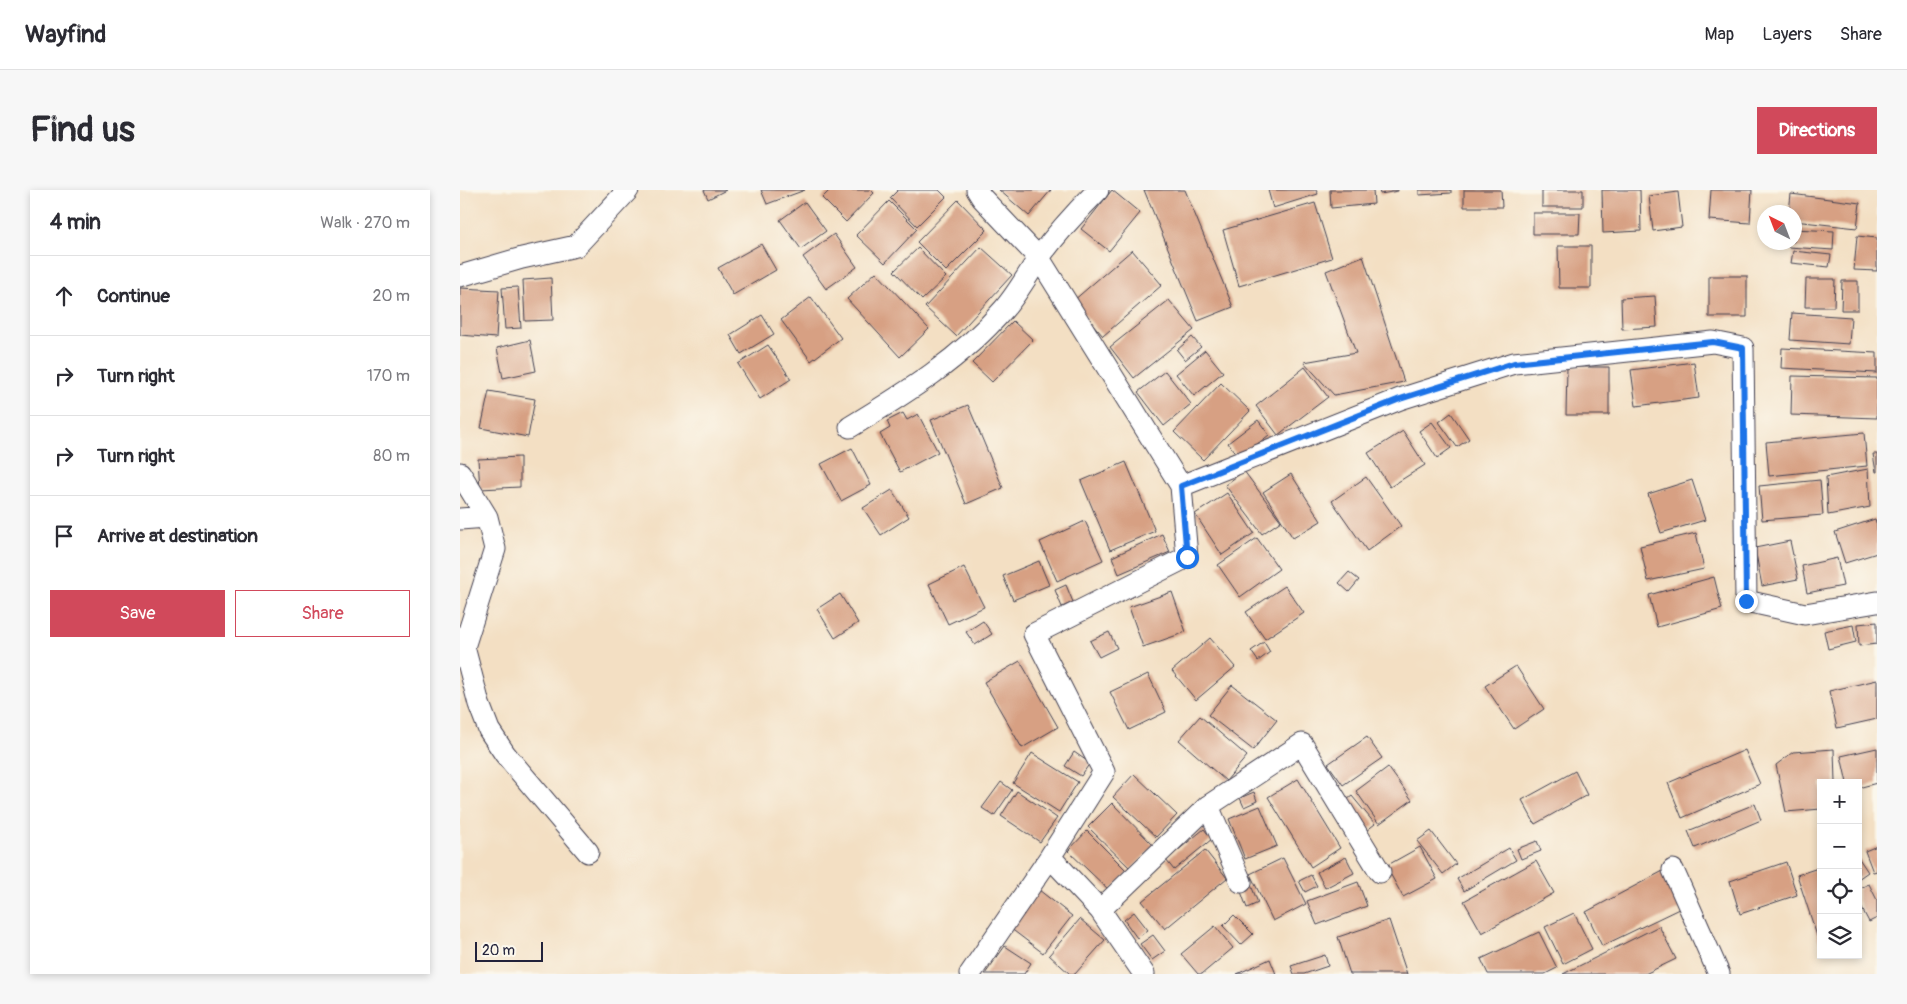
<!DOCTYPE html>
<html lang="en">
<head>
<meta charset="utf-8">
<style>
  body { margin:0; font-family:Pangolin,sans-serif; background:#f7f7f7; color:#2b2b33 }
  .controls { position:absolute; right:15px; bottom:15px; display:grid; overflow:hidden; border-radius:0px; box-shadow:0 2px 8px #0003 }
  .controls button { width:45px; height:45px; display:grid; place-items:center; padding:0; border:0; border-bottom:1px solid #e1e1e2; background:#fff; color:#2b2b33; font:25px sans-serif }
  .compass { position:absolute; left:1297px; top:15px; width:45px; height:45px; border-radius:50%; background:#fff; box-shadow:0 2px 8px #0003; rotate:318deg }
  .scale { position:absolute; left:15px; bottom:12px; width:68px; box-sizing:border-box; padding-left:5px; border:2px solid #22223b; border-top:0; font-size:14px; line-height:18px; white-space:nowrap; color:#22223b; -webkit-text-stroke:4px #fbf7ec; paint-order:stroke }
  .stop { position:absolute; width:15px; height:15px; margin:-11px; border:4px solid #1a73e8; border-radius:50%; background:#fff }
  .stop.end { background:#1a73e8; border-color:#fff; box-shadow:0 1px 5px #0008 }
  .list { margin:0; padding:0; list-style:none }
  h2 { display:flex; justify-content:space-between; align-items:center; height:65px; margin:0; padding:0 20px; font-size:21px }
  h2 small { font-size:16px; font-weight:400; color:#7c7c81 }
  .list li { display:grid; grid-template-columns:32px 1fr auto; gap:15px; align-items:center; box-sizing:border-box; height:80px; padding:0 20px; border-top:1px solid #e1e1e2 }
  .list b { display:block; font-size:19px; white-space:nowrap }
  .list em { font-size:16px; font-style:normal; color:#7c7c81 }
  .actions { display:flex; gap:10px; padding:15px 20px }
  .actions a { flex:1; padding:11px 0; border:1px solid #d1495b; border-radius:0px; text-align:center; font-size:18px; color:#d1495b }
  .actions .main { background:#d1495b; color:#fff }
  .icon { flex:none; width:28px; height:28px; fill:none; stroke:currentColor; stroke-width:2; stroke-linecap:round; stroke-linejoin:round }
  .map { position:relative; flex:none; width:1417px; height:784px; overflow:hidden; border-radius:0px }
  header { display:flex; align-items:center; gap:30px; box-sizing:border-box; height:70px; padding:0 25px; background:#fff; border-bottom:1px solid #e1e1e2 }
  header strong { font-size:24px }
  nav { display:flex; gap:28px; margin-inline-start:auto; font-size:18px }
  .intro { display:flex; align-items:center; justify-content:space-between; box-sizing:border-box; height:120px; padding:0 30px }
  h1 { margin:0; font-size:35px }
  .button { padding:12px 22px; border-radius:0px; background:#d1495b; color:#fff; font-size:18px; font-weight:700 }
  main { display:flex; gap:30px; padding:0 30px }
  aside { flex:1; background:#fff; border-radius:0px; box-shadow:0 2px 8px #0003 }
  .map>svg:first-child { display:block }
  .building { fill:#d7a083 }
  .lines { fill:none; stroke-linecap:round; stroke-linejoin:round }
  .street-casing { stroke:#413e4f; stroke-width:23 }
  .street { stroke:#fff; stroke-width:21 }
  .route { stroke:#1a73e8; stroke-width:6 }
</style>
</head>
<body>
<header>
<strong>Wayfind</strong>
<nav><a>Map</a><a>Layers</a><a>Share</a></nav>
</header>
<div class="intro"><h1>Find us</h1><a class="button">Directions</a></div>
<main>
<aside>
<h2>4 min<small>Walk · 270 m</small></h2>
<ul class="list">
<li><svg class="icon" aria-label="ahead" viewBox="0 0 24 24"><path d="M12 20V5M6 11l6-6 6 6"/></svg><div><b>Continue</b></div><em>20 m</em></li>
<li><svg class="icon" aria-label="right" viewBox="0 0 24 24"><path d="M7 20v-9h11M14 6l5 5-5 5"/></svg><div><b>Turn right</b></div><em>170 m</em></li>
<li><svg class="icon" aria-label="right" viewBox="0 0 24 24"><path d="M7 20v-9h11M14 6l5 5-5 5"/></svg><div><b>Turn right</b></div><em>80 m</em></li>
<li><svg class="icon" aria-label="arrive" viewBox="0 0 24 24"><path d="M6 21V4h12l-3 4 3 4H6"/></svg><div><b>Arrive at destination</b></div></li>
</ul>
<div class="actions"><a class="main">Save</a><a>Share</a></div>
</aside>
<div class="map">
<svg width="1417" height="784" viewBox="0 0 1417 784">
  <rect width="100%" height="100%" fill="#fbf7ec"/>
  <filter id="ink" filterUnits="userSpaceOnUse"><feTurbulence type="fractalNoise" baseFrequency=".02" numOctaves="2"/><feDisplacementMap in="SourceGraphic" scale="10" xChannelSelector="R" yChannelSelector="G"/><feConvolveMatrix kernelMatrix="1 2 1 2 8 2 1 2 1" color-interpolation-filters="sRGB"/></filter>
  <filter id="wash" filterUnits="userSpaceOnUse"><feTurbulence type="fractalNoise" baseFrequency=".0096" numOctaves="4" result="noise"/><feDisplacementMap in="SourceGraphic" scale="20" xChannelSelector="R" yChannelSelector="G"/><feGaussianBlur stdDeviation="1.12" result="paint"/><feColorMatrix in="noise" values="0 0 0 0 0 0 0 0 0 0 0 0 0 0 0 0 0 1.4 0 .05"/><feComposite in="paint" operator="in"/></filter>
  <g filter="url(#wash)">
    <rect width="100%" height="100%" fill="#f3dfc3"/>
    <g id="blocks">
      <!-- building -->
      <path class="building" d="M 244,0 L 266,0 L 248,9 Z
        M 301,0 L 345,0 L 307,14 Z
        M 370,0 L 411,0 L 414,3 L 386,32 L 362,8 Z
        M 438,0 L 479,0 L 486,7 L 457,36 L 430,8 Z
        M 539,0 L 591,0 L 569,26 Z
        M 652,0 L 680,23 L 649,61 L 621,39 Z
        M 684,0 L 725,0 L 773,117 L 738,131 Z
        M 808,0 L 856,0 L 858,4 L 813,18 Z
        M 870,0 L 913,0 L 914,14 L 871,18 Z
        M 919,0 L 938,0 L 938,1 L 920,4 Z
        M 959,0 L 991,0 L 991,3 L 959,5 Z
        M 1004,0 L 1041,0 L 1042,17 L 1004,17 Z
        M 1082,0 L 1123,0 L 1123,17 L 1082,17 Z
        M 1142,0 L 1180,0 L 1181,41 L 1143,43 Z
        M 1251,0 L 1292,0 L 1290,33 L 1249,30 Z
        M 1218,2 L 1222,37 L 1193,41 L 1189,6 Z
        M 1331,4 L 1400,13 L 1397,38 L 1334,31 L 1334,22 L 1329,22 Z
        M 498,10 L 527,40 L 486,81 L 457,52 Z
        M 429,11 L 457,39 L 425,73 L 396,45 Z
        M 345,12 L 366,41 L 341,59 L 320,30 Z
        M 855,13 L 872,68 L 779,96 L 763,40 Z
        M 1073,23 L 1120,23 L 1119,44 L 1073,44 Z
        M 1334,39 L 1374,41 L 1373,60 L 1328,57 L 1329,52 L 1334,52 Z
        M 374,44 L 397,77 L 366,99 L 343,67 Z
        M 1397,46 L 1417,48 L 1417,81 L 1394,80 Z
        M 301,54 L 316,80 L 273,105 L 258,78 Z
        M 1098,56 L 1131,56 L 1131,98 L 1099,98 Z
        M 521,57 L 552,85 L 496,146 L 465,117 Z
        M 458,58 L 486,87 L 462,110 L 434,81 Z
        M 672,60 L 702,95 L 643,146 L 613,111 Z
        M 1333,61 L 1371,65 L 1369,77 L 1331,73 Z
        M 903,66 L 944,192 L 874,205 L 844,172 L 896,163 L 866,81 Z
        M 416,82 L 469,139 L 440,167 L 387,109 Z
        M 1249,86 L 1287,86 L 1287,127 L 1249,127 Z
        M 91,88 L 93,130 L 65,131 L 63,90 Z
        M 1346,89 L 1375,89 L 1374,117 L 1345,117 Z
        M 1382,91 L 1398,91 L 1398,120 L 1381,120 Z
        M 58,97 L 61,138 L 45,139 L 42,98 Z
        M 0,98 L 39,100 L 36,148 L 0,145 Z
        M 1195,106 L 1197,137 L 1162,139 L 1161,108 Z
        M 351,107 L 381,148 L 351,171 L 321,130 Z
        M 709,110 L 734,140 L 674,188 L 650,157 Z
        M 1332,123 L 1391,127 L 1389,154 L 1330,150 Z
        M 302,125 L 314,144 L 281,164 L 270,145 Z
        M 553,131 L 573,150 L 532,192 L 512,173 Z
        M 732,147 L 741,157 L 725,170 L 717,160 Z
        M 70,150 L 76,181 L 43,188 L 37,158 Z
        M 308,155 L 331,189 L 300,209 L 278,174 Z
        M 1322,158 L 1417,163 L 1417,183 L 1321,178 Z
        M 745,160 L 763,182 L 734,206 L 716,184 Z
        M 1234,172 L 1239,208 L 1176,216 L 1171,180 Z
        M 845,177 L 868,207 L 818,245 L 796,216 Z
        M 1107,177 L 1149,177 L 1149,225 L 1106,225 Z
        M 705,181 L 731,214 L 704,236 L 678,202 Z
        M 1332,186 L 1417,188 L 1417,228 L 1331,225 Z
        M 761,193 L 790,221 L 743,270 L 714,242 Z
        M 29,201 L 75,209 L 68,247 L 21,238 Z
        M 508,215 L 543,298 L 506,314 L 471,230 Z
        M 443,223 L 447,230 L 458,224 L 478,262 L 440,282 L 420,244 L 430,238 L 427,231 Z
        M 991,223 L 1009,249 L 997,257 L 979,232 Z
        M 798,230 L 809,245 L 779,268 L 768,253 Z
        M 972,232 L 991,258 L 977,268 L 959,241 Z
        M 943,241 L 965,275 L 930,297 L 908,263 Z
        M 1404,243 L 1407,276 L 1309,286 L 1306,252 Z
        M 392,258 L 411,295 L 381,311 L 361,274 Z
        M 1413,264 L 1417,264 L 1417,282 L 1416,282 Z
        M 60,267 L 60,297 L 20,299 L 18,269 Z
        M 666,272 L 695,341 L 650,360 L 621,291 Z
        M 1408,279 L 1410,317 L 1368,325 L 1366,287 Z
        M 784,281 L 821,331 L 802,344 L 765,295 Z
        M 831,284 L 861,331 L 833,348 L 803,302 Z
        M 906,287 L 941,336 L 907,361 L 872,311 Z
        M 1232,290 L 1245,330 L 1201,343 L 1188,304 Z
        M 1360,290 L 1363,325 L 1302,330 L 1299,296 Z
        M 432,300 L 449,327 L 421,345 L 403,318 Z
        M 767,303 L 794,343 L 762,365 L 735,324 Z
        M 1415,329 L 1417,335 L 1417,363 L 1385,373 L 1375,342 Z
        M 625,331 L 643,370 L 597,391 L 580,352 Z
        M 1236,343 L 1244,379 L 1188,391 L 1180,356 Z
        M 702,344 L 710,362 L 659,384 L 652,367 Z
        M 797,348 L 819,379 L 780,407 L 758,375 Z
        M 1330,351 L 1338,389 L 1302,396 L 1295,358 Z
        M 1377,368 L 1383,396 L 1347,403 L 1342,376 Z
        M 579,371 L 589,395 L 553,410 L 543,386 Z
        M 504,377 L 524,417 L 488,434 L 469,394 Z
        M 889,382 L 899,390 L 889,402 L 879,393 Z
        M 1254,387 L 1262,419 L 1197,437 L 1189,405 Z
        M 606,395 L 613,412 L 602,417 L 595,400 Z
        M 825,396 L 844,423 L 805,449 L 786,422 Z
        M 712,402 L 726,442 L 683,457 L 669,417 Z
        M 380,404 L 398,433 L 375,448 L 357,419 Z
        M 523,431 L 532,444 L 515,455 L 506,442 Z
        M 1417,432 L 1417,454 L 1399,456 L 1398,434 Z
        M 1393,435 L 1396,452 L 1368,459 L 1364,441 Z
        M 649,442 L 657,458 L 639,467 L 630,451 Z
        M 750,448 L 775,477 L 736,510 L 712,481 Z
        M 804,452 L 810,462 L 798,471 L 791,461 Z
        M 560,471 L 598,537 L 562,558 L 524,492 Z
        M 1056,476 L 1084,519 L 1054,539 L 1025,496 Z
        M 688,484 L 706,522 L 669,540 L 650,502 Z
        M 1417,490 L 1417,529 L 1377,538 L 1369,501 Z
        M 772,495 L 817,530 L 793,560 L 748,525 Z
        M 740,526 L 787,566 L 766,591 L 719,550 Z
        M 907,547 L 922,568 L 883,595 L 868,574 Z
        M 1417,558 L 1417,593 L 1398,598 L 1398,593 L 1387,593 L 1381,566 Z
        M 1374,559 L 1375,593 L 1361,593 L 1361,619 L 1326,622 L 1316,575 L 1333,562 Z
        M 1285,560 L 1300,594 L 1222,628 L 1208,593 Z
        M 614,562 L 630,573 L 621,586 L 605,576 Z
        M 572,563 L 618,592 L 599,622 L 553,593 Z
        M 928,577 L 952,610 L 919,634 L 896,601 Z
        M 1115,581 L 1127,605 L 1075,634 L 1062,610 Z
        M 674,584 L 717,625 L 696,647 L 653,607 Z
        M 838,589 L 880,658 L 851,677 L 808,607 Z
        M 541,592 L 552,600 L 534,626 L 522,618 Z
        M 557,601 L 597,628 L 580,652 L 541,626 Z
        M 794,602 L 797,611 L 784,617 L 780,608 Z
        M 892,606 L 915,634 L 906,641 L 883,613 Z
        M 652,613 L 694,656 L 671,679 L 628,637 Z
        M 1295,614 L 1301,630 L 1235,658 L 1228,641 Z
        M 800,616 L 817,656 L 785,669 L 769,629 Z
        M 744,639 L 752,649 L 714,680 L 706,670 Z
        M 627,641 L 668,682 L 650,701 L 608,661 Z
        M 971,641 L 996,674 L 983,684 L 957,651 Z
        M 1077,651 L 1081,661 L 1061,669 L 1057,659 Z
        M 1417,656 L 1417,681 L 1413,682 L 1405,661 Z
        M 960,657 L 977,689 L 943,707 L 926,676 Z
        M 1049,658 L 1056,670 L 1004,701 L 997,689 Z
        M 745,660 L 767,688 L 705,739 L 682,711 Z
        M 886,667 L 894,683 L 865,698 L 857,682 Z
        M 1398,667 L 1408,682 L 1398,689 Z
        M 823,668 L 846,714 L 813,731 L 790,684 Z
        M 1076,671 L 1094,703 L 1022,743 L 1004,711 Z
        M 1326,672 L 1337,705 L 1280,724 L 1270,691 Z
        M 1361,677 L 1361,752 L 1359,752 L 1337,685 Z
        M 1203,681 L 1221,718 L 1142,756 L 1126,722 Z
        M 851,685 L 857,696 L 845,702 L 839,691 Z
        M 898,692 L 907,716 L 857,735 L 847,711 Z
        M 1409,694 L 1417,710 L 1417,728 L 1409,732 L 1398,711 L 1398,699 Z
        M 791,695 L 798,713 L 787,718 L 780,699 Z
        M 579,700 L 612,726 L 583,763 L 550,738 Z
        M 674,722 L 688,740 L 677,748 L 664,730 Z
        M 1114,723 L 1132,759 L 1103,774 L 1085,737 Z
        M 774,725 L 793,744 L 781,755 L 763,736 Z
        M 620,729 L 645,750 L 615,784 L 610,784 L 589,765 Z
        M 929,730 L 947,784 L 890,784 L 878,747 Z
        M 755,736 L 773,758 L 742,784 L 738,784 L 721,764 Z
        M 1199,736 L 1216,769 L 1185,784 L 1103,784 Z
        M 1079,742 L 1097,778 L 1085,784 L 1028,784 L 1021,769 Z
        M 693,745 L 705,761 L 692,770 L 680,754 Z
        M 545,756 L 571,773 L 564,784 L 525,784 Z
        M 865,765 L 868,776 L 844,784 L 834,784 L 831,776 Z
        M 810,769 L 816,784 L 777,784 Z"/>
    </g>
  </g>
  <g filter="url(#ink)">
    <use href="#blocks" fill-opacity="0" stroke="#413e4f" stroke-width="1"/>
    <g class="lines">
      <defs>
        <path id="street" d="M 0,86 L 62,68 L 116,56 L 168,0
          M 390,237 C 446,203 501,169 544,119 C 557,104 567,86 578,69 C 596,44 616,22 638,0
          M 0,283 L 27,327 L 0,329
          M 721,296 L 940,209 L 1054,173 L 1253,152 L 1283,158 L 1286,411 L 1345,424 L 1417,412
          M 27,327 L 35,359 L 4,457 L 19,514 L 29,540 L 45,564 L 128,662
          M 748,616 L 781,692
          M 590,667 L 640,720 L 684,784
          M 1213,680 L 1259,784
          M 640,720 L 748,616 L 842,554 L 920,682
          M 510,784 L 590,667 L 644,582 L 574,444 L 727,367 L 721,296 L 579,68 L 522,8 L 517,0"/>
      </defs>
      <!-- street casing -->
      <use href="#street" class="street-casing"/>
      <!-- street -->
      <use href="#street" class="street"/>
    </g>
  </g>
  <g class="lines" filter="url(#ink)">
    <!-- route -->
    <path class="route" d="M 727,367 L 721,296 L 940,209 L 1054,173 L 1253,152 L 1283,158 L 1286,411"/>
  </g>
</svg>
<div class="controls">
<button>+</button>
<button>−</button>
<button><svg class="icon" aria-label="locate" viewBox="0 0 24 24"><circle cx="12" cy="12" r="6"/><path d="M12 2v4M12 18v4M2 12h4M18 12h4"/></svg></button>
<button><svg class="icon" aria-label="layers" viewBox="0 0 24 24"><path d="M12 4l9 5-9 5-9-5zM3 14l9 5 9-5"/></svg></button>
</div>
<svg class="compass" viewBox="-18 -18 36 36"><path d="M0-13l5 13h-10z" fill="#e53935"/><path d="M0 13l5-13h-10z" fill="#7c7c81"/></svg>
<div class="scale">20 m</div>
<div class="stop" style="left:727px;top:367px"></div>
<div class="stop end" style="left:1286px;top:411px"></div>
</div>
</main>
</body>
</html>
